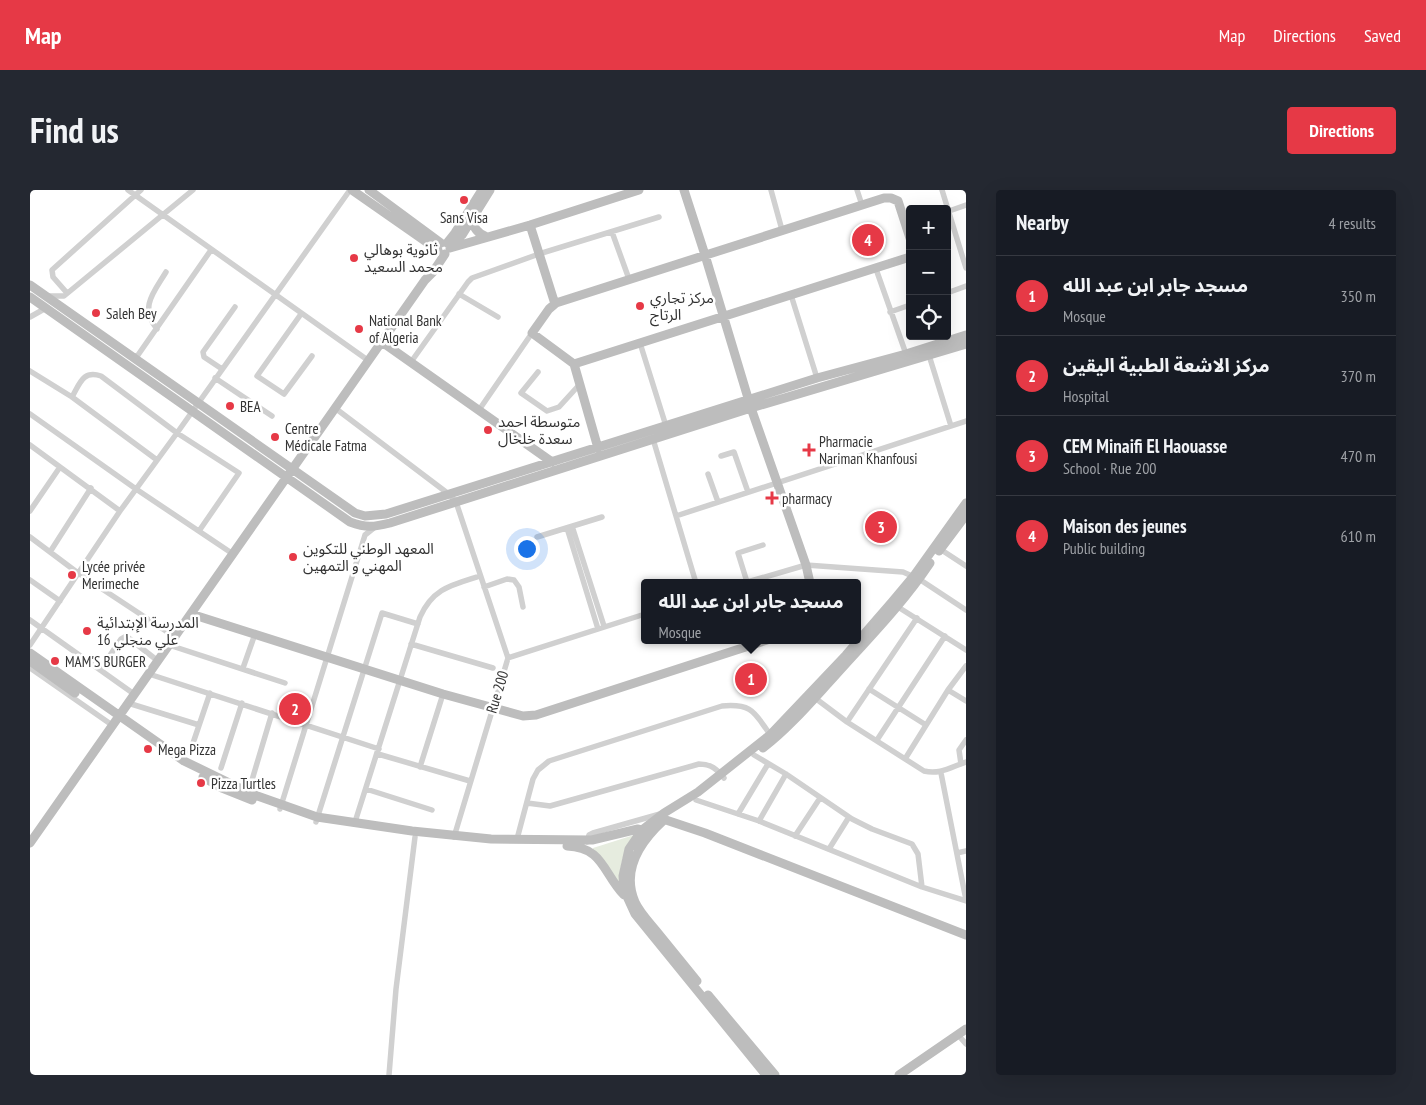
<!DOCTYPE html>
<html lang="en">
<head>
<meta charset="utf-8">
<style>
  body { margin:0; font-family:"PT Sans Narrow","Noto Sans Arabic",sans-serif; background:#242831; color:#f1f3f6 }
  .controls { position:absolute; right:15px; top:15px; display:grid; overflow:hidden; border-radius:5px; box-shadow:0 5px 20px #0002 }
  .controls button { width:45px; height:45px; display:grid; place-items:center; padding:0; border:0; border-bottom:1px solid #363941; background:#171b24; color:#f1f3f6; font:25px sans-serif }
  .you { position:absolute; left:496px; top:358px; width:18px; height:18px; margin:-12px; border:4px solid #fff; border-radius:50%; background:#1a73e8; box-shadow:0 0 0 8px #1a73e833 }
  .badge { display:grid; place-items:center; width:32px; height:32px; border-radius:50%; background:#e63946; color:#fff; font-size:16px; font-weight:700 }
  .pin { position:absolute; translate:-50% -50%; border:2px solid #fff; box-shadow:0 1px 5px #0006 }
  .popup { position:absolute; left:611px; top:389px; width:220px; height:65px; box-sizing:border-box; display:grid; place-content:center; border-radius:5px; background:#171b24; filter:drop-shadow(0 1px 4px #0005); font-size:16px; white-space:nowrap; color:#9ea1a6 }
  .popup b { font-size:19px; color:#f1f3f6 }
  .popup::after { content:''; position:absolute; left:50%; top:100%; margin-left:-10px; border:10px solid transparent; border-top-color:#171b24 }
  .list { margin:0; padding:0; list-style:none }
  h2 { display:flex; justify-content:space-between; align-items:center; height:65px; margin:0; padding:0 20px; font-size:21px }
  h2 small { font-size:16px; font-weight:400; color:#9ea1a6 }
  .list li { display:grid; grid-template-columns:32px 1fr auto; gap:15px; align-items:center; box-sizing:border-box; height:80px; padding:0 20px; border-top:1px solid #363941 }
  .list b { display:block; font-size:19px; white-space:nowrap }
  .list p { margin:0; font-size:16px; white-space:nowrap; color:#9ea1a6 }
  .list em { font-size:16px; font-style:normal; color:#9ea1a6 }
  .icon { flex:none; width:28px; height:28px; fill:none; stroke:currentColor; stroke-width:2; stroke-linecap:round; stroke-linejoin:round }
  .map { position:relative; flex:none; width:936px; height:885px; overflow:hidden; border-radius:5px }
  header { display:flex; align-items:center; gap:30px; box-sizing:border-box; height:70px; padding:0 25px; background:#e63946; color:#fff }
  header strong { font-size:24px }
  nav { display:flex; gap:28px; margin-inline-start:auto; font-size:18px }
  .intro { display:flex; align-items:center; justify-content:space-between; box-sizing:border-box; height:120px; padding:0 30px }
  h1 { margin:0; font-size:35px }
  .button { padding:12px 22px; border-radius:5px; background:#e63946; color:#fff; font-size:18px; font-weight:700 }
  main { display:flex; gap:30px; padding:0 30px }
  aside { flex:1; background:#171b24; border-radius:5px; box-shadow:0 5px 20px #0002 }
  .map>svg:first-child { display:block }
  .green { fill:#e6ecdf }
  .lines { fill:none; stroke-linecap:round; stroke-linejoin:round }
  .street { stroke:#d0d0d0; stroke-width:5.5 }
  .secondary { stroke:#bdbdbd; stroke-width:9 }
  .poi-dot { fill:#e63946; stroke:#fff; stroke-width:2 }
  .labels { text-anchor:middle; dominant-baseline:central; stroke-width:5; stroke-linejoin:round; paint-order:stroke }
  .poi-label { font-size:15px; fill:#333; stroke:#fff; text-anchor:start }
  .street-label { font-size:15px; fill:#333; stroke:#fff }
</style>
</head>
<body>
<header>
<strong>Map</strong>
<nav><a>Map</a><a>Directions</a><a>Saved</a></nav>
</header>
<div class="intro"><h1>Find us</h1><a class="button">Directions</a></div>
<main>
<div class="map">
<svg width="936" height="885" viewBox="0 0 936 885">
  <rect width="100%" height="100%" fill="#fff"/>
  <!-- green -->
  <path class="green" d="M 604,645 C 593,661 590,675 589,693 L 563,660 L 563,658 Z"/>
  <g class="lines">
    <!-- street -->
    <path class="street" d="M 98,0 L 339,171
      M 741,0 L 752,40
      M 827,0 L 832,15
      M 912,0 L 936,78
      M 919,21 L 936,15
      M 582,42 L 599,89
      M 846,79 L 876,164
      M 37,103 L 23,87 L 22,80 L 111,0
      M 917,103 L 936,96
      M 429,104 L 468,127
      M 761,105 L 787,188
      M 16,106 L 34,106 L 163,0
      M 860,122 L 880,115
      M 271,124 L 227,186 L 254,204 L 282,166
      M 0,127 L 16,118
      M 127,139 C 109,117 124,102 136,82
      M 610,153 L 636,236
      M 898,162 L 921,236
      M 102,167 L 108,165 L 181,60
      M 381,172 L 438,92 L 442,88 L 509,64 L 629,27
      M 192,179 L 174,167 L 173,162 L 205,117
      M 0,181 L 42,207 L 127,270
      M 508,182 L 491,203 L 517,221 L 529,217 L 550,194
      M 185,188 L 242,226
      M 42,207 C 50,193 53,180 71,186 L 147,243 L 209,283 L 169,341
      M 305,218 L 420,305 L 426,312 L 478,468
      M 449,220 L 502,143
      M 0,224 L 106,299 L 203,364
      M 623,249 L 666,393
      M 0,255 L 90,321
      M 691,266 L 704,262 L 718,302
      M 678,284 L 688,312
      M 0,321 L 30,277
      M 646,326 L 936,231
      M 542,336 L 574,436
      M 537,338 L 568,439
      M 0,347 L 48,383 L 145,447
      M 507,347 L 572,327
      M 910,359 L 936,376
      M 20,362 L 61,298
      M 0,390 L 30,411
      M 717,392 L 708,363 L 733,355
      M 714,393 L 776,375 L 873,382 L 889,389 L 936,420
      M 454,397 L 477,389 L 484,390 L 489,397 L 493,417
      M 868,417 L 936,460
      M 0,430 L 104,504
      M 381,454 L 463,478
      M 0,455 L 90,321 L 147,243 L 320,0
      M 139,455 L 255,493
      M 0,478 L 82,535
      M 213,478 L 225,444
      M 70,480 L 91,449 L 96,446 L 128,471
      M 119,484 L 349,559
      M 839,499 L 896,535
      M 918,500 L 936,511
      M 785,508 L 817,532 L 894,581 C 910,585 921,577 936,572
      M 98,513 L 169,535
      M 817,532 L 887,428
      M 847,550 L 915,446
      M 160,562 L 180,503
      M 348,564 L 440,591
      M 724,565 L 756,584 L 822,629 L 842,639 L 882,654 L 888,664 L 892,697
      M 875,569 L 918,500 L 936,476
      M 931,574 L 929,560 L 936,550
      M 390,577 L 413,504
      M 191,578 L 212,513
      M 911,583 L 936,710
      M 222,590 L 242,523
      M 336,599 L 402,620
      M 666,610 L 729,631 L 892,697 L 936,711
      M 497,613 L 520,616 L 669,574 C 681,574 687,579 694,588
      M 250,619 L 335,345 L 345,337
      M 708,624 L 738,574
      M 729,631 L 756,584
      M 286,632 L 352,423 L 388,434
      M 325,632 L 390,427 C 403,398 422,395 450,386
      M 765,646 L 790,608
      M 424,647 L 478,468 L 615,424
      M 487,649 L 503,589 L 508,580 L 519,571 L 692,516 C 725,513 725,525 742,547
      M 557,652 L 559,645 L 563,643 L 630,624
      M 799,659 L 819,627
      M 927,663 L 936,661
      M 928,845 L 936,854
      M 359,885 L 366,799 L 385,647"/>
    <!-- secondary -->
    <path class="secondary" d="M 322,0 L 408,60
      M 339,0 L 411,53
      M 654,0 L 675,65 L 721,218 L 776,375 L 780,393
      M 442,28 C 443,38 448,44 457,47
      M 500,35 L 525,114
      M 417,53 L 425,43 L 452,0
      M 420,56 L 432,45 L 460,0
      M 420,58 L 500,35 L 609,0
      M 0,95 L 325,323 L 335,326 L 356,324 L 787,188 L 876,164 L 936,145
      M 0,107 L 320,332 C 336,338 344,337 360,333 L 721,218 L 936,154
      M 352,152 L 522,272
      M 544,174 L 880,67
      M 568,258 L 544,174 L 502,143 L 519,119 L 526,113 L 854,8 L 861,8 L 868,11 L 880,48
      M 909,361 L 936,325
      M 161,424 L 413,504 L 493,526 L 506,525 L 737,450
      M 0,463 L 154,571 L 222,604 L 287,627 L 382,641 L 461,649 L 562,650 L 608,639 L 614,641
      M 0,471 L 45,503
      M 733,558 C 759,538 781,512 804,487 C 837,450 872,415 900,373
      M 173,587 L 192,598 L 222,610
      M 630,628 L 675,643 L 936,745
      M 634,630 C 611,651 591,680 605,712 C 610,723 620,733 628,743 C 641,759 654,775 667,791
      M 0,653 L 395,90 L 403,82 L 415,64
      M 537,656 C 573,657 573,683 594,705
      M 678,805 L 745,885
      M 736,885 L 605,724 L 594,700 L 593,686 L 599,659 L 612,640 L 634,623 L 668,602 L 740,545 L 816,465 L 862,412 L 883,387 L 936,313
      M 869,885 L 936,839"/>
  </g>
  <!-- markers -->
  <g class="poi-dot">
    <circle cx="434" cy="10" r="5"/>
    <circle cx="324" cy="68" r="5"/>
    <circle cx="610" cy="116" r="5"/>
    <circle cx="66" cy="123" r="5"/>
    <circle cx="329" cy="139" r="5"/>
    <circle cx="200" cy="216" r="5"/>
    <circle cx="458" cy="240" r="5"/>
    <circle cx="245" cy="247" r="5"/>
    <path d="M776.5 252.5h5v5h5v5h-5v5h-5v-5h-5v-5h5z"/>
    <path d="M739.5 300.5h5v5h5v5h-5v5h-5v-5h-5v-5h5z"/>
    <circle cx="263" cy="367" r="5"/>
    <circle cx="42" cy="385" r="5"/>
    <circle cx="57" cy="441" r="5"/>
    <circle cx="25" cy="471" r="5"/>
    <circle cx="118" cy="559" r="5"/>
    <circle cx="171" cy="593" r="5"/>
  </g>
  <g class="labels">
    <!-- poi labels -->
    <g class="poi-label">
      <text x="434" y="27" text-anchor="middle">Sans Visa</text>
      <text x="334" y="59">ثانوية بوهالي<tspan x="334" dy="17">محمد السعيد</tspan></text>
      <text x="620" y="107">مركز تجاري<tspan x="620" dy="17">الرتاج</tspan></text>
      <text x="76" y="123">Saleh Bey</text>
      <text x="339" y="130">National Bank<tspan x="339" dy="17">of Algeria</tspan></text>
      <text x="210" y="216">BEA</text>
      <text x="468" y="231">متوسطة احمد<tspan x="468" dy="17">سعدة خلخال</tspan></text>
      <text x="255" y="238">Centre<tspan x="255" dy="17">Médicale Fatma</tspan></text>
      <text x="789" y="251">Pharmacie<tspan x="789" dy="17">Nariman Khanfousi</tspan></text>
      <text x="752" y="308">pharmacy</text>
      <text x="273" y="358">المعهد الوطني للتكوين<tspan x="273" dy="17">المهني و التمهين</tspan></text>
      <text x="52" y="376">Lycée privée<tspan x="52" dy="17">Merimeche</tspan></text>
      <text x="67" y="432">المدرسة الإبتدائية<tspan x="67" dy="17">علي منجلي 16</tspan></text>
      <text x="35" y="471">MAM'S BURGER</text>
      <text x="128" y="559">Mega Pizza</text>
      <text x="181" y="593">Pizza Turtles</text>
    </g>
    <!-- street labels -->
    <g class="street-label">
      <text transform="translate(467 502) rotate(-73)">Rue 200</text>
    </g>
  </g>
</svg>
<div class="controls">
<button>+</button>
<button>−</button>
<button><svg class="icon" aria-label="locate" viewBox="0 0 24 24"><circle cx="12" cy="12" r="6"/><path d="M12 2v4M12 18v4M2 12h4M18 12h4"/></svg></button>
</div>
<div class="you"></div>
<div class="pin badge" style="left:721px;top:489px">1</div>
<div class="popup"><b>مسجد جابر ابن عبد الله</b>Mosque</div>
<div class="pin badge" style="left:265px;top:519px">2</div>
<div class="pin badge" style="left:851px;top:337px">3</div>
<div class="pin badge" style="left:838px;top:50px">4</div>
</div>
<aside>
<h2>Nearby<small>4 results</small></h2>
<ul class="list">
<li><span class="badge">1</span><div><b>مسجد جابر ابن عبد الله</b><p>Mosque</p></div><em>350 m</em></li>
<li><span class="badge">2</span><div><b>مركز الاشعة الطبية اليقين</b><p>Hospital</p></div><em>370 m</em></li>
<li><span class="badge">3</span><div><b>CEM Minaifi El Haouasse</b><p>School · Rue 200</p></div><em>470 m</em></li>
<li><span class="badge">4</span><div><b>Maison des jeunes</b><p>Public building</p></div><em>610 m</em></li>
</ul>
</aside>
</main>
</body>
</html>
